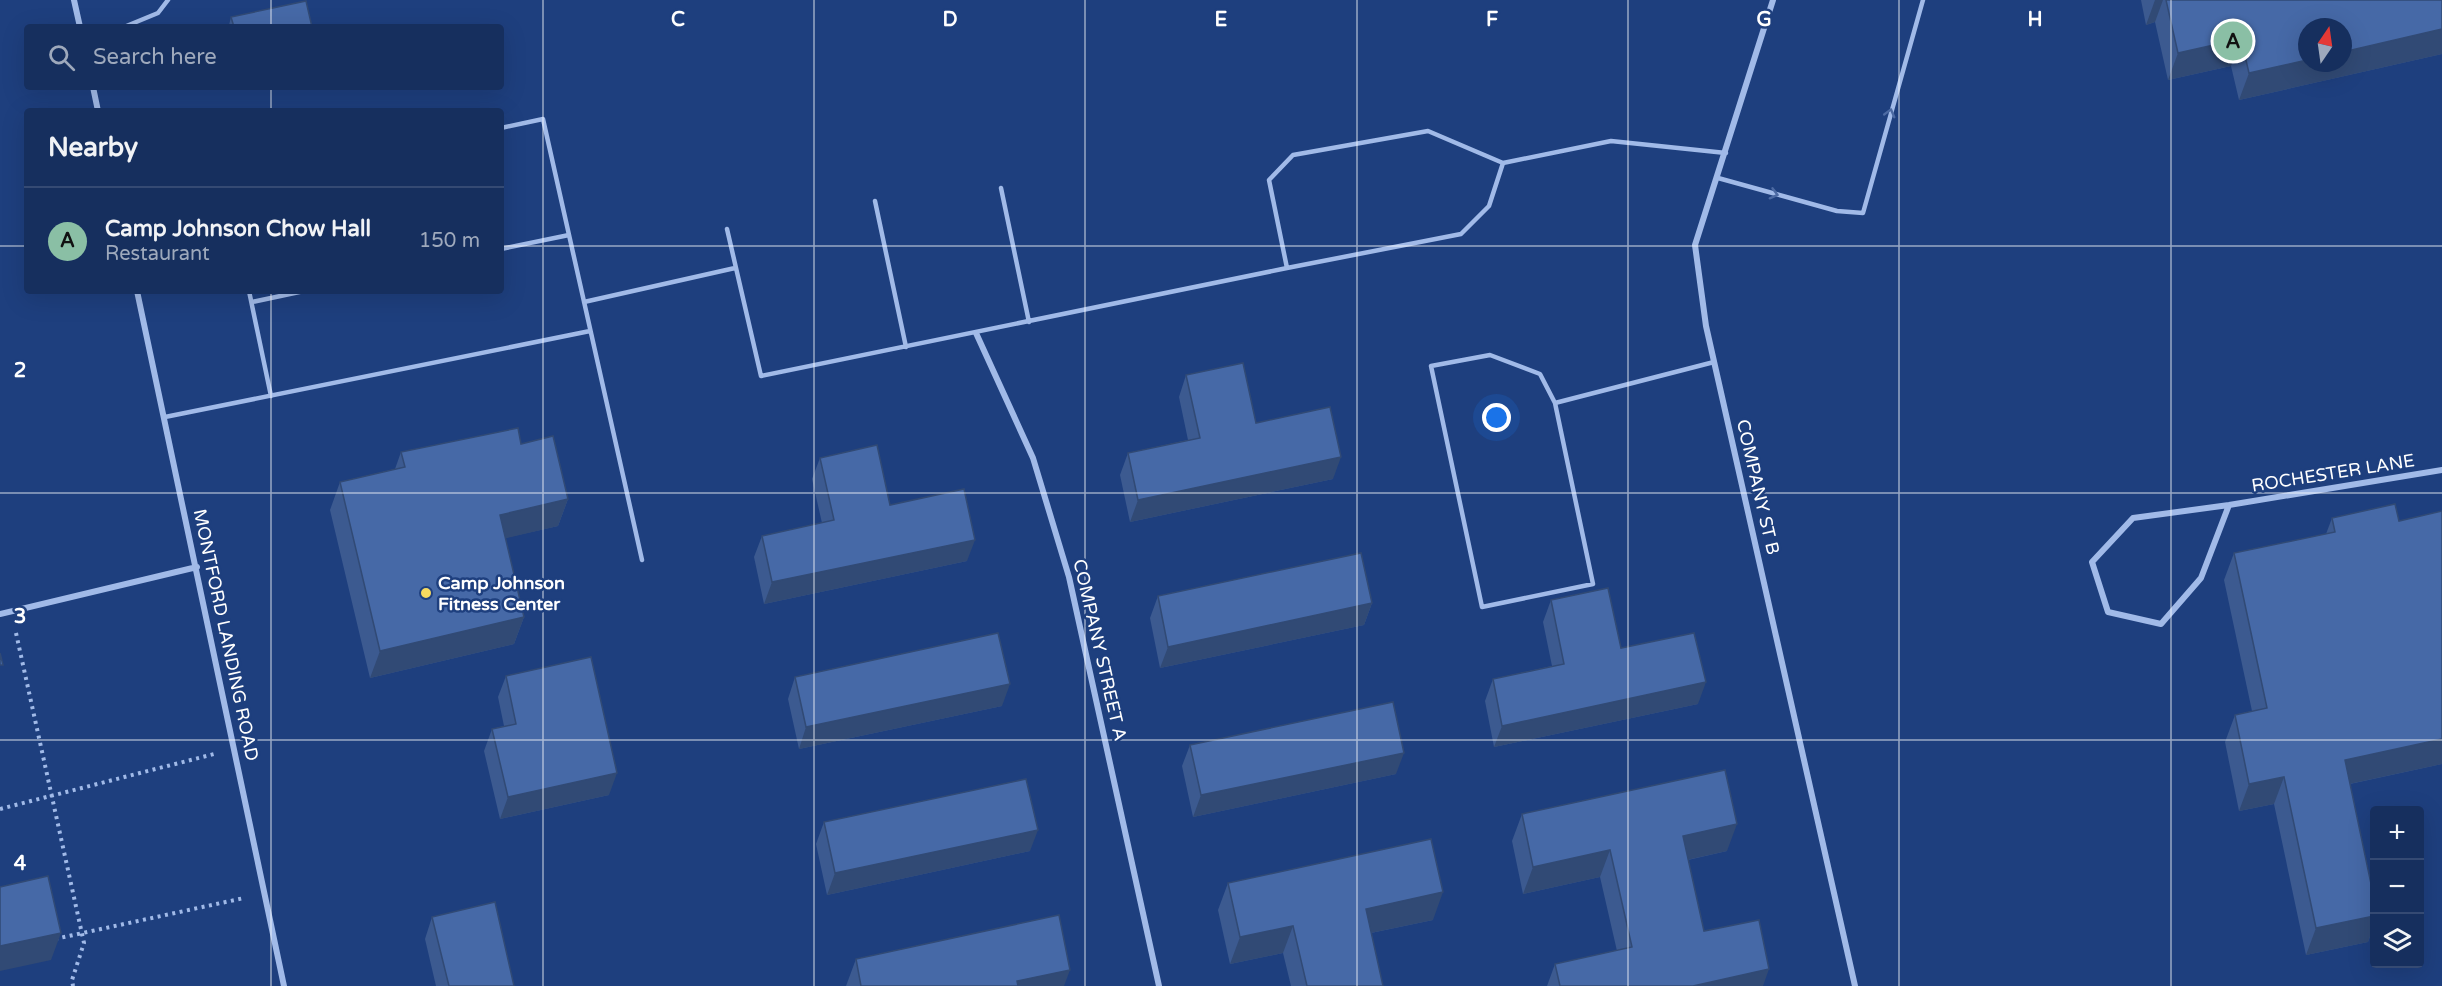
<!DOCTYPE html>
<html lang="en">
<head>
<meta charset="utf-8">
<style>
  body { margin:0; font-family:"Varela Round",sans-serif; background:#1f3764; color:#f1f3f6 }
  .controls { position:absolute; right:18px; bottom:18px; display:grid; overflow:hidden; border-radius:6px; box-shadow:0 6px 24px #0002 }
  .controls button { width:54px; height:54px; display:grid; place-items:center; padding:0; border:0; border-bottom:2px solid #354a73; background:#162f5e; color:#f1f3f6; font:30px sans-serif }
  .compass { position:absolute; left:2298px; top:18px; width:54px; height:54px; border-radius:50%; background:#162f5e; box-shadow:0 6px 24px #0002; rotate:13deg }
  .you { position:absolute; left:1497px; top:418px; width:21px; height:21px; margin:-15px; border:4px solid #fff; border-radius:50%; background:#1a73e8; box-shadow:0 0 0 9px #1a73e833 }
  .badge { display:grid; place-items:center; width:39px; height:39px; border-radius:50%; background:#8abfa5; color:#111; font-size:20px; font-weight:700 }
  .pin { position:absolute; translate:-50% -50%; border:3px solid #fff; box-shadow:0 2px 6px #0006 }
  .list { margin:0; padding:0; list-style:none }
  h2 { display:flex; justify-content:space-between; align-items:center; height:78px; margin:0; padding:0 24px; font-size:26px }
  h2 small { font-size:20px; font-weight:400; color:#9ea9bc }
  .list li { display:grid; grid-template-columns:39px 1fr auto; gap:18px; align-items:center; box-sizing:border-box; height:108px; padding:0 24px; border-top:2px solid #354a73 }
  .list b { display:block; font-size:22px; white-space:nowrap }
  .list p { margin:0; font-size:20px; white-space:nowrap; color:#9ea9bc }
  .list em { font-size:20px; font-style:normal; color:#9ea9bc }
  .icon { flex:none; width:33px; height:33px; fill:none; stroke:currentColor; stroke-width:2; stroke-linecap:round; stroke-linejoin:round }
  .map { position:relative; flex:none; width:2442px; height:986px; overflow:hidden }
  .search { position:absolute; background:#162f5e; box-shadow:0 6px 24px #0002; left:24px; top:24px; width:480px; height:66px; display:flex; align-items:center; gap:15px; box-sizing:border-box; padding:0 21px; border-radius:6px; color:#9ea9bc; font-size:22px }
  .panel { position:absolute; background:#162f5e; box-shadow:0 6px 24px #0002; left:24px; top:108px; width:480px; height:186px; border-radius:6px }
  .map>svg:first-child { display:block }
  .lines { fill:none; stroke-linecap:round; stroke-linejoin:round }
  .path { stroke:#a1bae8; stroke-width:4; stroke-dasharray:3 4.5; stroke-linecap:butt }
  .service { stroke:#a1bae8; stroke-width:4.5 }
  .minor { stroke:#a1bae8; stroke-width:6 }
  .wall { fill:#3c5a90 }
  .shaded-wall { fill:#314a75 }
  .building { fill:#4669a7; stroke:#314a75; stroke-width:1.5 }
  .oneway { stroke:#4c6aa3 }
  .grid { fill:none; stroke:#fff; stroke-width:1.5; stroke-opacity:0.55 }
  .poi-dot { fill:#f7da60; stroke:#1e3f7e; stroke-width:2 }
  .labels { text-anchor:middle; dominant-baseline:central; stroke-width:5; stroke-linejoin:round; paint-order:stroke }
  .street-label { font-size:18px; fill:#fff; stroke:#1e3f7e }
  .poi-label { font-size:18px; font-weight:bold; fill:#fff; stroke:#1e3f7e; text-anchor:start }
  .grid-label { font-size:20px; text-anchor:middle; font-weight:bold; fill:#fff; stroke:#1e3f7e; stroke-width:5; stroke-linejoin:round; paint-order:stroke }
</style>
</head>
<body>
<div class="map">
<svg width="2442" height="986" viewBox="0 0 2442 986">
  <rect width="100%" height="100%" fill="#1e3f7e"/>
  <g class="lines">
    <!-- path -->
    <path class="path" d="M 16,633 L 84,943 L 72,980 L 73,986
      M 0,809 L 214,754
      M 55,939 L 244,898"/>
    <!-- service -->
    <path class="service" d="M 124,27 L 158,13 L 168,0
      M 501,128 L 543,119 L 642,560
      M 1503,163 L 1489,206 L 1461,234 L 1287,268 L 1269,180 L 1293,155 L 1428,131 L 1503,163 L 1611,141 L 1726,153
      M 1718,178 L 1837,211 L 1863,213 L 1923,0
      M 1001,188 L 1029,322
      M 875,201 L 906,347
      M 727,229 L 761,376 L 1287,268
      M 501,249 L 569,235
      M 249,291 L 271,396
      M 252,302 L 304,291
      M 584,302 L 735,268
      M 1490,355 L 1540,374 L 1555,403 L 1593,584 L 1482,607 L 1431,366 Z
      M 1555,403 L 1714,362
      M 165,417 L 590,331"/>
    <!-- minor -->
    <path class="minor" d="M 74,0 L 80,27
      M 1773,0 L 1695,245 L 1706,326 L 1855,986
      M 93,87 L 98,111
      M 137,291 L 284,986
      M 976,333 L 1033,458 L 1069,577 L 1159,986
      M 2229,505 L 2201,578 L 2161,624 L 2108,612 L 2092,562 L 2133,518 L 2229,505 L 2442,470
      M 0,614 L 197,567"/>
  </g>
  <!-- wall -->
  <path class="wall" d="M 2141,0 L 2442,0 L 2442,54 L 2239,100 L 2231,66 L 2168,80 L 2155,22 L 2146,25 Z
    M 231,17 L 312,27 L 229,27 L 229,25 Z
    M 1186,375 L 1256,423 L 1333,479 L 1130,522 L 1120,475 L 1128,453 L 1188,440 L 1179,397 Z
    M 521,444 L 568,499 L 558,526 L 505,538 L 524,617 L 514,644 L 370,678 L 330,510 L 340,482 L 395,469 L 401,452 Z
    M 820,458 L 890,505 L 967,561 L 764,604 L 754,557 L 762,536 L 822,523 L 812,479 Z
    M 2332,518 L 2442,764 L 2350,784 L 2374,898 L 2374,925 L 2368,942 L 2306,955 L 2274,804 L 2239,811 L 2225,742 L 2235,715 L 2252,711 L 2224,580 L 2234,553 L 2326,534 Z
    M 1158,596 L 1372,603 L 1364,625 L 1160,668 L 1150,618 Z
    M 1551,600 L 1621,648 L 1698,704 L 1494,747 L 1485,701 L 1493,679 L 1552,666 L 1543,622 Z
    M 506,676 L 609,795 L 500,819 L 484,751 L 492,729 L 504,726 L 498,697 Z
    M 795,677 L 1002,706 L 799,749 L 788,699 Z
    M 1190,745 L 1396,774 L 1193,817 L 1182,766 Z
    M 1522,814 L 1727,851 L 1688,860 L 1704,931 L 1763,986 L 1547,986 L 1555,964 L 1617,951 L 1600,877 L 1523,894 L 1512,841 Z
    M 824,822 L 1030,851 L 827,895 L 816,844 Z
    M 1228,883 L 1433,920 L 1371,933 L 1383,986 L 1291,986 L 1283,953 L 1230,964 L 1218,910 Z
    M 432,917 L 514,986 L 436,986 L 425,939 Z
    M 856,959 L 1064,986 L 846,986 Z"/>
  <!-- shaded-wall -->
  <path class="shaded-wall" d="M 2155,0 L 2163,0 L 2155,22 L 2146,25 Z
    M 2442,29 L 2442,54 L 2239,100 L 2249,73 L 2307,60 L 2307,63 L 2343,63 L 2343,52 Z
    M 2241,39 L 2231,66 L 2168,80 L 2178,53 Z
    M 1341,457 L 1333,479 L 1130,522 L 1138,500 Z
    M 568,499 L 558,526 L 490,542 L 500,515 Z
    M 975,540 L 967,561 L 764,604 L 772,582 Z
    M 1372,603 L 1364,625 L 1160,668 L 1168,647 Z
    M 524,617 L 514,644 L 370,678 L 380,651 Z
    M 1706,682 L 1698,704 L 1494,747 L 1502,726 Z
    M 1010,684 L 1002,706 L 799,749 L 806,727 Z
    M 2442,739 L 2442,764 L 2335,787 L 2345,760 Z
    M 1404,753 L 1396,774 L 1193,817 L 1201,795 Z
    M 617,773 L 609,795 L 500,819 L 508,797 Z
    M 2284,777 L 2274,804 L 2239,811 L 2249,784 Z
    M 1737,824 L 1727,851 L 1673,863 L 1683,836 Z
    M 1038,830 L 1030,851 L 827,895 L 835,873 Z
    M 1610,850 L 1600,877 L 1523,894 L 1533,867 Z
    M 1443,892 L 1433,920 L 1356,936 L 1366,909 Z
    M 2374,916 L 2374,925 L 2368,942 L 2306,955 L 2316,928 Z
    M 1293,926 L 1283,953 L 1230,964 L 1240,937 Z
    M 61,933 L 51,960 L 0,971 L 0,946 Z
    M 1769,969 L 1763,986 L 1693,986 Z
    M 1070,970 L 1064,986 L 1015,986 L 1017,981 Z"/>
  <!-- building -->
  <path class="building" d="M 2166,0 L 2442,0 L 2442,29 L 2343,52 L 2343,27 L 2307,27 L 2307,60 L 2249,73 L 2241,39 L 2178,53 Z
    M 306,1 L 312,27 L 234,27 L 231,17 Z
    M 1243,363 L 1256,423 L 1330,407 L 1341,457 L 1138,500 L 1128,453 L 1200,438 L 1186,375 Z
    M 518,428 L 521,444 L 553,436 L 568,499 L 500,515 L 524,617 L 380,651 L 340,482 L 405,467 L 401,452 Z
    M 877,445 L 890,505 L 964,489 L 975,540 L 772,582 L 762,536 L 834,520 L 820,458 Z
    M 2395,504 L 2399,521 L 2442,511 L 2442,739 L 2345,760 L 2374,898 L 2374,916 L 2316,928 L 2284,777 L 2249,784 L 2235,715 L 2267,708 L 2234,553 L 2335,532 L 2332,518 Z
    M 1361,553 L 1372,603 L 1168,647 L 1158,596 Z
    M 1608,588 L 1621,648 L 1694,633 L 1706,682 L 1502,726 L 1493,679 L 1564,664 L 1551,600 Z
    M 998,633 L 1010,684 L 806,727 L 795,677 Z
    M 0,653 L 3,665 L 0,665 Z
    M 591,657 L 617,773 L 508,797 L 492,729 L 516,724 L 506,676 Z
    M 1393,702 L 1404,753 L 1201,795 L 1190,745 Z
    M 1725,770 L 1737,824 L 1683,836 L 1704,931 L 1759,920 L 1769,969 L 1693,986 L 1560,986 L 1555,964 L 1632,947 L 1610,850 L 1533,867 L 1522,814 Z
    M 1026,779 L 1038,830 L 835,873 L 824,822 Z
    M 1431,839 L 1443,892 L 1366,909 L 1383,986 L 1307,986 L 1293,926 L 1240,937 L 1228,883 Z
    M 48,876 L 61,933 L 0,946 L 0,887 Z
    M 495,902 L 514,986 L 449,986 L 432,917 Z
    M 1059,915 L 1070,970 L 1017,981 L 1018,986 L 861,986 L 856,959 Z"/>
  <!-- one-way arrows -->
  <defs><path id="oneway-chevron" d="M-2-3.5L2.5 0L-2 3.5" fill="none" stroke-width="1.6" stroke-linecap="round" stroke-linejoin="round" transform="scale(1.5)"/></defs>
  <g class="oneway">
    <use href="#oneway-chevron" transform="translate(1890 113) rotate(-75)"/>
    <use href="#oneway-chevron" transform="translate(1774 194) rotate(15)"/>
  </g>
  <!-- grid -->
  <path class="grid" d="M 271,0 L 271,27M 543,0 L 543,986M 814,0 L 814,986M 1085,0 L 1085,986M 1357,0 L 1357,986M 1628,0 L 1628,986M 1899,0 L 1899,986M 2171,0 L 2171,986M 271,87 L 271,111M 0,246 L 27,246M 501,246 L 2442,246M 271,291 L 271,986M 0,493 L 2442,493M 0,740 L 2442,740"/>
  <!-- markers -->
  <circle class="poi-dot" cx="426" cy="593" r="6"/>
  <g class="labels">
    <!-- street labels -->
    <g class="street-label">
      <text transform="translate(2333 473) rotate(-9)">ROCHESTER LANE</text>
      <text transform="translate(1758 487) rotate(77)">COMPANY ST B</text>
      <text transform="translate(226 635) rotate(78)">MONTFORD LANDING ROAD</text>
      <text transform="translate(1100 650) rotate(77)">COMPANY STREET A</text>
    </g>
    <!-- poi labels -->
    <g class="poi-label">
      <text x="438" y="583">Camp Johnson<tspan x="438" dy="21">Fitness Center</tspan></text>
    </g>
  </g>
  <g class="grid-label">
    <text x="678" y="26">C</text>
    <text x="950" y="26">D</text>
    <text x="1221" y="26">E</text>
    <text x="1492" y="26">F</text>
    <text x="1764" y="26">G</text>
    <text x="2035" y="26">H</text>
    <text x="20" y="377">2</text>
    <text x="20" y="623">3</text>
    <text x="20" y="870">4</text>
  </g>
</svg>
<div class="controls">
<button>+</button>
<button>−</button>
<button><svg class="icon" aria-label="layers" viewBox="0 0 24 24"><path d="M12 4l9 5-9 5-9-5zM3 14l9 5 9-5"/></svg></button>
</div>
<svg class="compass" viewBox="-18 -18 36 36"><path d="M0-13l5 13h-10z" fill="#e53935"/><path d="M0 13l5-13h-10z" fill="#9ea9bc"/></svg>
<div class="you"></div>
<div class="pin badge" style="left:2233px;top:41px">A</div>
<div class="search"><svg class="icon" aria-label="search" viewBox="0 0 24 24"><circle cx="10" cy="10" r="6"/><path d="M15 15l6 6"/></svg>Search here</div>
<section class="panel">
<h2>Nearby<small></small></h2>
<ul class="list">
<li><span class="badge">A</span><div><b>Camp Johnson Chow Hall</b><p>Restaurant</p></div><em>150 m</em></li>
</ul>
</section>
</div>
</body>
</html>
